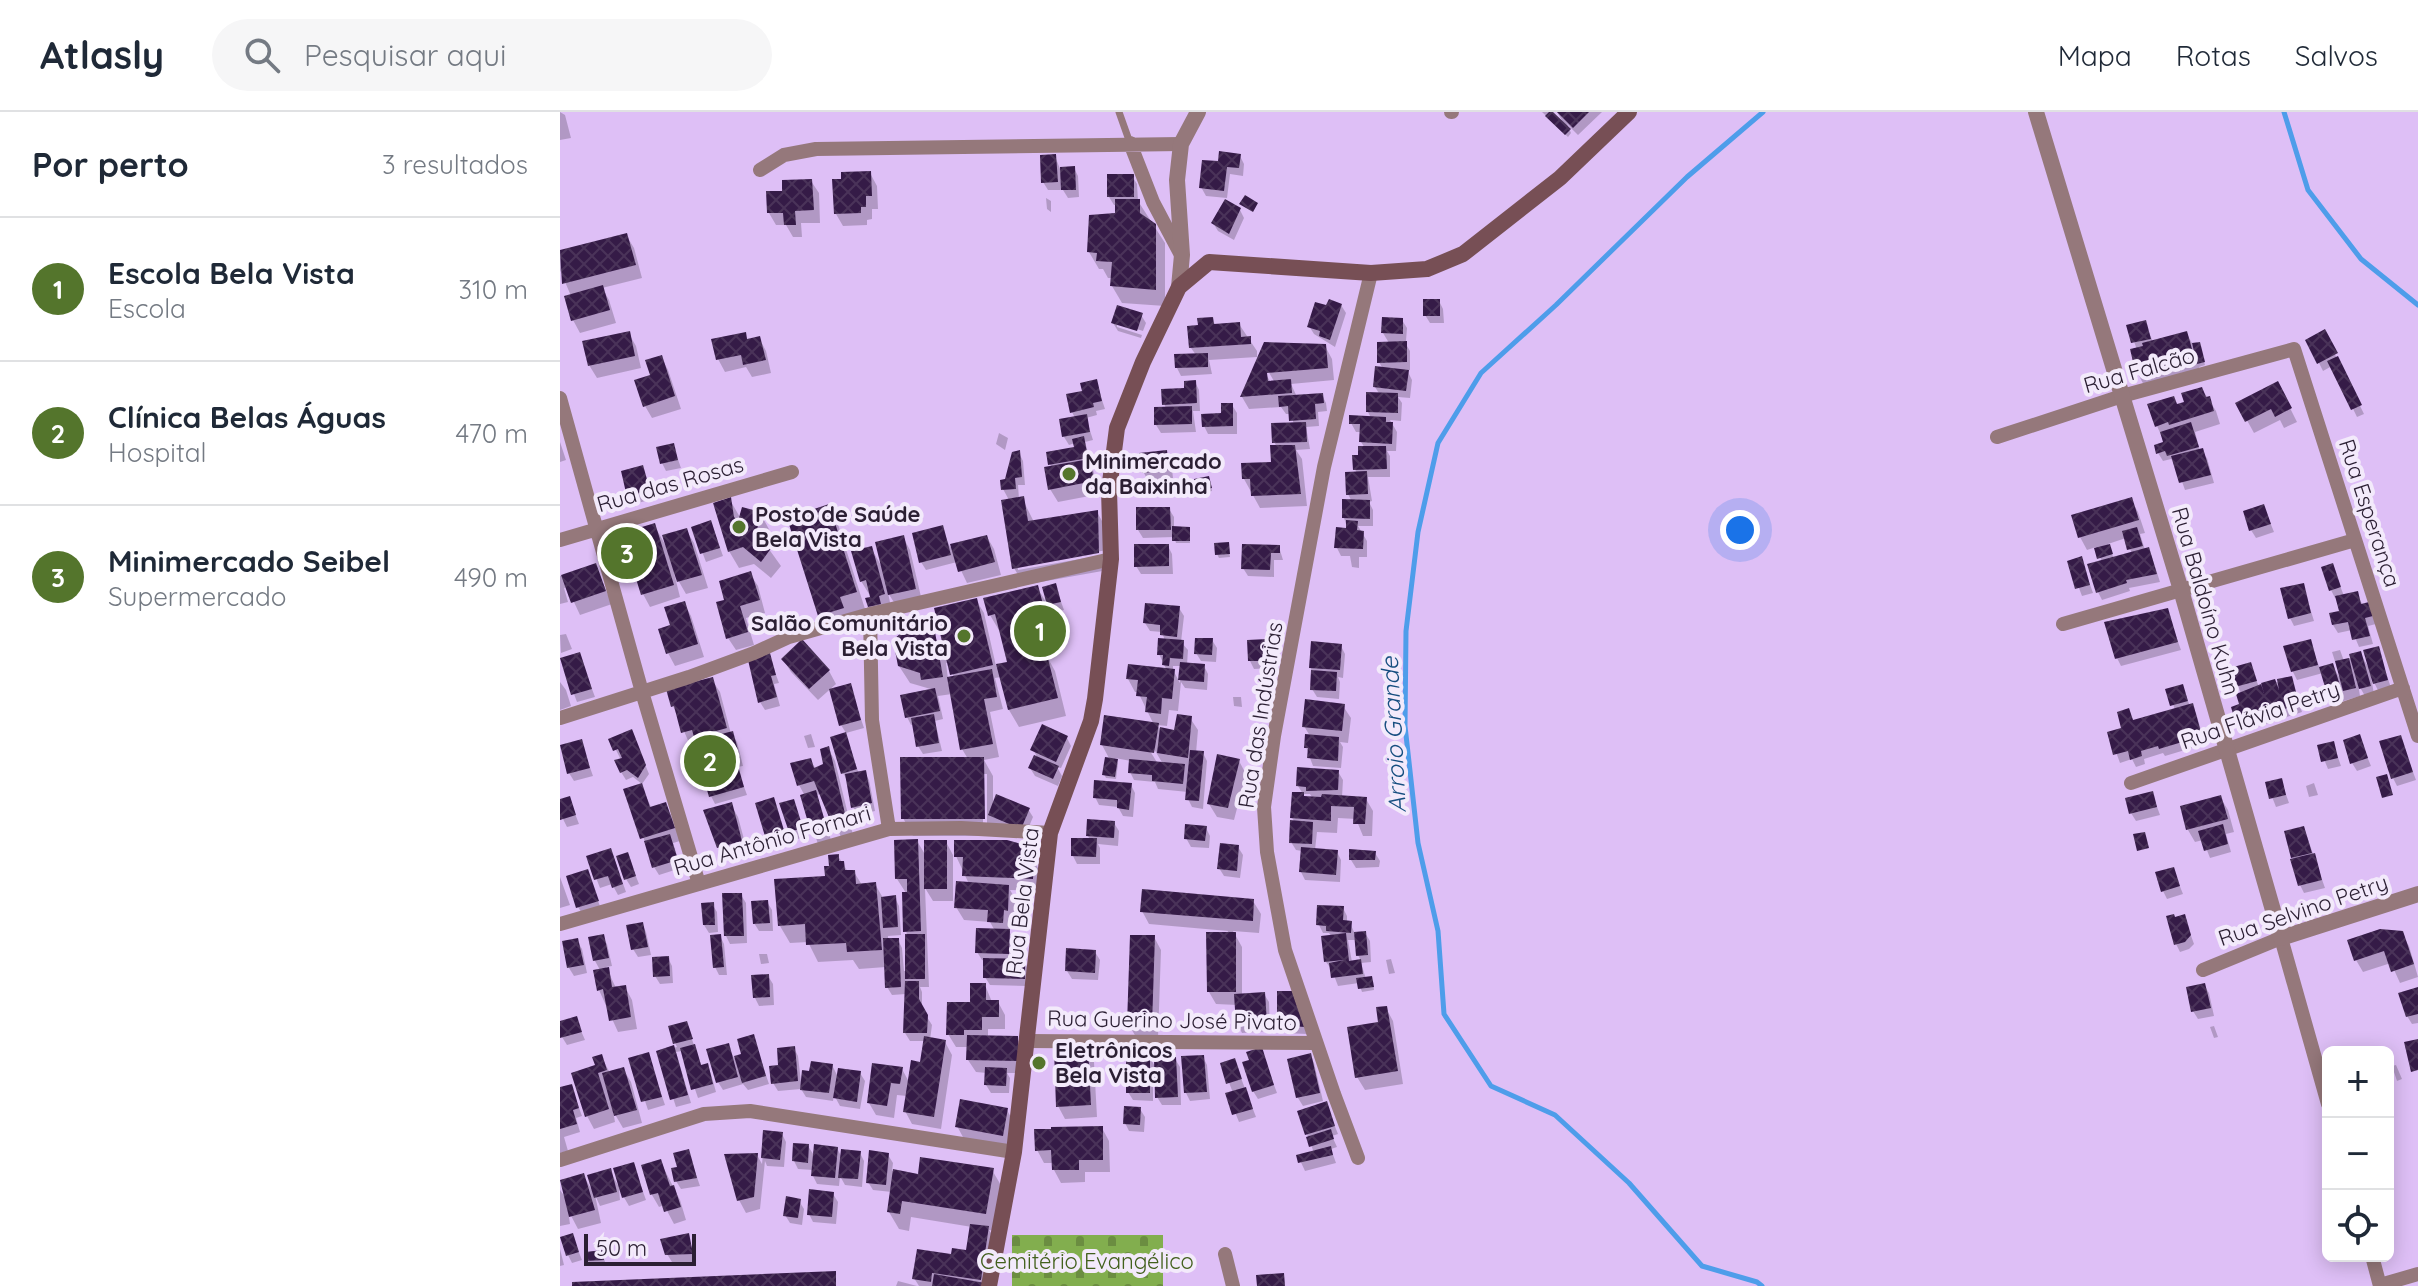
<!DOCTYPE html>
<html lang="pt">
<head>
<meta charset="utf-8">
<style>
  body { margin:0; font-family:Quicksand,sans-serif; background:#f6f6f7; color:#1f2937 }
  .controls { position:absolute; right:24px; bottom:24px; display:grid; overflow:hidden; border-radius:12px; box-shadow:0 4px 20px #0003 }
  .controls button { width:72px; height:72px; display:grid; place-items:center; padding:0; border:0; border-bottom:2px solid #e0e1e3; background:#fff; color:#1f2937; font:40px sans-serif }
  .scale { position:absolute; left:24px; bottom:20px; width:112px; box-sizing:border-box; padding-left:8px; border:4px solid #2b1f33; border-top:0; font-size:22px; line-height:28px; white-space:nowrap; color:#2b1f33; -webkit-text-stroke:6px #f3eafb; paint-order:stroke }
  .you { position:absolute; left:1180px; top:418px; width:28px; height:28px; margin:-20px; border:6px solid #fff; border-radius:50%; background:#1a73e8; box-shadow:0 0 0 12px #1a73e833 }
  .badge { display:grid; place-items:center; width:52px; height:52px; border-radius:50%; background:#54752c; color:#fff; font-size:26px; font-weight:700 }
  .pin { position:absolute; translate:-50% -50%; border:4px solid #fff; box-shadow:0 2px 8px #0006 }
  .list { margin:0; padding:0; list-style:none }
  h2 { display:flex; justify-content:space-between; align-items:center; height:104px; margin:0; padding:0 32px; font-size:34px }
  h2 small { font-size:26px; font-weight:400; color:#747a83 }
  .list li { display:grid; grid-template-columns:52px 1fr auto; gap:24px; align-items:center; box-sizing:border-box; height:144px; padding:0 32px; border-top:2px solid #e0e1e3 }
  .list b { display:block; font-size:30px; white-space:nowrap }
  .list p { margin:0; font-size:26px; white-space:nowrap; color:#747a83 }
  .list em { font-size:26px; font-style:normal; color:#747a83 }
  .icon { flex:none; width:44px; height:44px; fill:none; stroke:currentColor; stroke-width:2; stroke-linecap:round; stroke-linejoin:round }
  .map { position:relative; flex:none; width:1858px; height:1174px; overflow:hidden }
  header { display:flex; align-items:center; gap:48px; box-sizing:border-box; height:112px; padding:0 40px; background:#fff; border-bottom:2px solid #e0e1e3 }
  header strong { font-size:38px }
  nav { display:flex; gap:44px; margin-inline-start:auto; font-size:28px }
  .search { width:560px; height:72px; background:#f6f6f7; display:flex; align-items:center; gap:20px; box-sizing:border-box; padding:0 28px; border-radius:44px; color:#747a83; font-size:30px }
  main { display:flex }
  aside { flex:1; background:#fff }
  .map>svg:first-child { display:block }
  .cemetery { fill:url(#cemetery-stones) }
  .shadow { fill:#0003; fill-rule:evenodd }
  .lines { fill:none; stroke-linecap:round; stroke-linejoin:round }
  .stream { stroke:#4e9dea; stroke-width:5 }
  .building { fill:url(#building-cross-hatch) }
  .service { stroke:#95787b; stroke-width:7 }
  .minor { stroke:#95787b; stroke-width:14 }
  .tertiary { stroke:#95787b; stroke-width:16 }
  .secondary { stroke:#774f55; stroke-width:16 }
  .poi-dot { fill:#54752c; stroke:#f3eafb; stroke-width:3 }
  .labels { text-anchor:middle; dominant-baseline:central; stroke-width:8; stroke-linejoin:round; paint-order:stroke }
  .street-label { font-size:22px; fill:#2b1f33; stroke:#f3eafb }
  .poi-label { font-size:22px; font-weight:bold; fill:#2b1f33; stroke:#f3eafb; text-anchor:start }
  .park-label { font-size:22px; fill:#42601c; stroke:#f3eafb }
  .water-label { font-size:24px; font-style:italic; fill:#164e80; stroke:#f3eafb }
</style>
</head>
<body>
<header>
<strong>Atlasly</strong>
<div class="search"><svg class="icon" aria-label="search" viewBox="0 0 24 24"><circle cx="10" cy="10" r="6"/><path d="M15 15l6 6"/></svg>Pesquisar aqui</div>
<nav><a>Mapa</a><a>Rotas</a><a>Salvos</a></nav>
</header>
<main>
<aside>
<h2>Por perto<small>3 resultados</small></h2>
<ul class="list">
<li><span class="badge">1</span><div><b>Escola Bela Vista</b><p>Escola</p></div><em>310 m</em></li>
<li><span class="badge">2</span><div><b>Clínica Belas Águas</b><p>Hospital</p></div><em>470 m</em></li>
<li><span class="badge">3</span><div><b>Minimercado Seibel</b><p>Supermercado</p></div><em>490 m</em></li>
</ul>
</aside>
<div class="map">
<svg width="1858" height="1174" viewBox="0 0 1858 1174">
  <defs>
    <pattern id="cemetery-stones" width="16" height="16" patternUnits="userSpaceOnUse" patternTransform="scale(2)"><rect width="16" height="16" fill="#82ae4e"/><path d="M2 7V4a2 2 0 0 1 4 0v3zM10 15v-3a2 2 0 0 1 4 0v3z" fill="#6b8d41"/></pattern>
    <pattern id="building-cross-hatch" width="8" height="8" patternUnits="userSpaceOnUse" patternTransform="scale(2)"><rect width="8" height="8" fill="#351b47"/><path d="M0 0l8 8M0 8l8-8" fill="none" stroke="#4a3359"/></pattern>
  </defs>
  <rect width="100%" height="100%" fill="#debff6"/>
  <!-- cemetery -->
  <path class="cemetery" d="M 452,1123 L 603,1123 L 603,1174 L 452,1174 Z"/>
  <!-- shadow -->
  <path class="shadow" d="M 0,0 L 5,3 L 11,26 L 0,28 Z
    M 982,0 L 991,0 L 1003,10 L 997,0 L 1042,0 L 1018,23 L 1007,12 L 1011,21 L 1008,25 Z
    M 495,44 L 500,57 L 514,56 L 518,64 L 519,85 L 508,86 L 503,78 L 488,78 L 483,70 Z
    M 680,44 L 684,52 L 683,64 L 670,62 L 667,86 L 646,84 L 641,75 L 660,52 Z
    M 310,61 L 317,74 L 318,97 L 312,97 L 312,107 L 307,108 L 307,113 L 283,114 L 276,102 L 283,68 Z
    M 572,64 L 577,72 L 578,89 L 605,131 L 605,194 L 562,191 L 552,174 L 553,166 L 548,166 L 543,157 L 539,157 L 529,140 L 557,103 L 557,93 L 554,93 L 549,85 Z
    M 251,69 L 259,81 L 260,111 L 241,111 L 242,125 L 233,125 L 226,113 L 216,113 L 209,101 L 225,81 Z
    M 486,86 L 491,89 L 491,100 L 487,97 Z
    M 680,98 L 684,106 L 674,128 L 658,119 L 653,111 Z
    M 66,123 L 74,136 L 82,166 L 42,176 L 49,188 L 56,211 L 20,221 L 13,208 L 11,184 L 0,158 L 0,140 Z
    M 879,189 L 883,197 L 884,211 L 870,211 L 865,203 Z
    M 781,193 L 786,201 L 775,235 L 754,222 L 749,214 L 768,196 Z
    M 581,203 L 586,211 L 583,219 L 557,211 L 557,215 L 582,223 L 581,226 L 558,219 L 553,211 Z
    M 652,207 L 656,214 L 679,212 L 697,239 L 697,245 L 649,248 L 652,262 L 621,264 L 617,256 L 636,243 L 631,236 L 640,215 Z
    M 842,208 L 847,216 L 846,229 L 844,229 L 850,239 L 850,258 L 847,258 L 852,268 L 850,286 L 838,285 L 842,291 L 841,309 L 830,308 L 837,320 L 836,339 L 827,339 L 830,344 L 830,365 L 808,365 L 812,389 L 809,390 L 813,398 L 813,414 L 798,414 L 807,429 L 807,445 L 799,445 L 799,456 L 792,455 L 790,444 L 781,444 L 777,436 L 788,418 L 784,406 L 792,390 L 788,382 L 797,362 L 795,357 L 805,336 L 801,330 L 802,320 L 796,320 L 791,311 L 811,306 L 808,300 L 820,283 L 815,275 L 823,257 L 819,250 L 829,231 L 823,221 Z
    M 1585,211 L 1593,230 L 1627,222 L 1633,233 L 1639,232 L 1645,253 L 1639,255 L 1641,261 L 1585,275 L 1578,262 L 1577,238 L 1569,215 Z
    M 1764,220 L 1804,302 L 1797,305 L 1772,254 L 1763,259 L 1748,229 Z
    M 69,222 L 76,234 L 81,256 L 37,266 L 29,253 Z
    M 185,222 L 188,229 L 199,226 L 206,239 L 211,261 L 192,265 L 186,255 L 165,260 L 158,247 Z
    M 706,232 L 765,234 L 772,247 L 774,268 L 731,272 L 737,285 L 762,283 L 766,291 L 767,299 L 758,300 L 759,314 L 746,315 L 750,337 L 736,338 L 742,347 L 747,394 L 700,396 L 684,367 L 713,351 L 717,335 L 714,330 L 734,313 L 731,302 L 726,302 L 721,295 L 689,297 L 682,285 ZM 704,252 L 715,271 L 711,271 L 701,254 Z
    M 101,245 L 108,258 L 121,297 L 92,306 L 85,294 Z
    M 536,270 L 545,297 L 536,299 L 537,303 L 526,306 L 533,328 L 525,330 L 540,382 L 498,390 L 490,377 L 492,356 L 490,352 L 516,336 L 515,331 L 509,333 L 504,325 L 515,306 L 512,300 L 524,280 Z
    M 635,270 L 639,278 L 640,299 L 633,299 L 636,320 L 601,321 L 596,313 L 606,296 L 604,292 Z
    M 1642,277 L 1656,299 L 1660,312 L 1635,320 L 1640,339 L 1647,346 L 1654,371 L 1625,378 L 1615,350 L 1611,347 L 1603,349 L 1598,341 L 1605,332 L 1597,314 Z
    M 1724,284 L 1737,310 L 1724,316 L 1720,308 L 1694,321 L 1678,292 Z
    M 672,293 L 677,301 L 677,322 L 648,322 L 644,314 L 663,303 Z
    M 439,321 L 448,326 L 445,338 L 436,332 Z
    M 0,330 L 6,348 L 0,350 Z
    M 113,333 L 121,356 L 106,359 L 102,351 Z
    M 606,340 L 611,348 L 613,366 L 588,369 L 584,361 Z
    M 459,341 L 463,349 L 465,373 L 458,373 L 459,387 L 462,386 L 474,410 L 537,400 L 547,418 L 547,438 L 458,454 L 458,458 L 548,442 L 548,458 L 464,473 L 454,456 L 449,388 L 443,377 Z
    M 82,355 L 93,387 L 74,392 L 69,384 Z
    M 650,369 L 652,379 L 641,381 L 639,378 Z
    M 170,388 L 181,407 L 200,401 L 210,419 L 206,433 L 221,454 L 211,466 L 194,452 L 179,456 L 169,439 Z
    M 1571,388 L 1578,400 L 1585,421 L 1580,422 L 1585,438 L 1588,437 L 1592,445 L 1600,470 L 1569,476 L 1570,479 L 1542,488 L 1538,480 L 1542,450 L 1536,435 L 1527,438 L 1520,425 ZM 1566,426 L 1572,442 L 1554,447 L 1548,432 Z
    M 268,395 L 278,412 L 305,497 L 270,520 L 260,503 Z
    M 1704,395 L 1714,420 L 1696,426 L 1691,418 Z
    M 609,397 L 614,405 L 614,416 L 628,417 L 630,431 L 616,431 L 614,425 L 583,426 L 578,418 Z
    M 94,413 L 106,434 L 126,418 L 134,431 L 148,476 L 126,482 L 114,461 L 120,485 L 90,495 L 83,482 Z
    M 133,416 L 154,419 L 163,444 L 146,450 Z
    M 382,416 L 390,435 L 427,425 L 434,437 L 441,463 L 407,471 L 397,450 L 366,458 L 361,450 Z
    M 343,425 L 350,438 L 362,489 L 337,495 L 328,481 L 331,495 L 317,507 L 310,495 L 313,486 L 311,481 L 309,482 L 301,469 L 311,436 L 322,455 Z
    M 668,432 L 670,445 L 659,446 L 657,442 Z
    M 608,434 L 612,442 L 613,462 L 581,462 L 576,454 Z
    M 719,435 L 723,448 L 714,448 L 714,465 L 688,464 L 683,456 Z
    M 1521,447 L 1533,481 L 1522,484 L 1509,450 Z
    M 35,453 L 52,492 L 20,503 L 7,475 L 4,476 L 8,490 L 0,492 L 0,464 Z
    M 1772,453 L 1784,484 L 1797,481 L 1803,494 L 1808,493 L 1816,512 L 1808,514 L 1813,532 L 1799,535 L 1792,518 L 1778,521 L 1773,513 L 1781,500 L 1778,485 L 1775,486 L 1771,478 Z
    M 190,462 L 198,474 L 205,501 L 186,506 L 194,533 L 176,538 L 168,526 L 167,489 Z
    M 495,473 L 504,498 L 493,500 L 489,492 Z
    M 1743,473 L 1754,509 L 1734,514 L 1730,506 Z
    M 477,475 L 487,492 L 495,526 L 467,532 L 470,545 L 485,541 L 495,559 L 506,604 L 459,615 L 449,598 L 441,565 L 435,566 L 443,597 L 430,600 L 439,645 L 424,648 L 433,664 L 433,695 L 468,697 L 473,705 L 465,724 L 353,724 L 343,706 L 408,647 L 402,637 L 392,582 L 378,584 L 383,607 L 375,609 L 382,639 L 363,642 L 358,634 L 354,612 L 351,613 L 347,605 L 374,578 L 350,571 L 339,554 L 373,522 L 387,545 L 416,488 L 424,501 L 436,554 L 450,551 L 442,520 L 440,520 L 430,503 ZM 386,551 L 389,551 L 394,566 L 388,567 ZM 423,662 L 427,662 L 427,717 L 423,717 Z
    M 124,491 L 131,504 L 144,545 L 115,554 L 108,541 L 112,515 Z
    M 619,496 L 624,504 L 621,530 L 628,538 L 627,553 L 644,554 L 648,562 L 647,578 L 625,576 L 621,570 L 618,599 L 609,598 L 607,614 L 597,613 L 600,617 L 616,620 L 630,606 L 638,618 L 636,641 L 643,641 L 647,649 L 643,697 L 632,695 L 628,687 L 628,680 L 598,677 L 595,670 L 574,668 L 570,660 L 571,649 L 555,646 L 558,652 L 556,667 L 546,666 L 544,662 L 550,648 L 542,633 L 594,613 L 578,580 L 575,580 L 568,567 L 607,559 L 599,542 L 605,529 L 602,520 L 590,519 L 585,511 ZM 613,554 L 621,554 L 620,571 L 613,558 ZM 591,632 L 603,652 L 598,652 L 587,634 Z
    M 1607,499 L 1621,538 L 1561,554 L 1557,546 Z
    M 6,522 L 12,537 L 1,541 L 0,523 Z
    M 652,528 L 657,536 L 656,550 L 641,549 L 636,541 Z
    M 706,529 L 711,537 L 712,556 L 694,557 L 690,549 Z
    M 1750,529 L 1760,557 L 1772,553 L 1781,568 L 1772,540 L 1780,538 L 1784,549 L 1800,541 L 1809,556 L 1818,536 L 1831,576 L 1819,580 L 1811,565 L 1814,582 L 1805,584 L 1798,572 L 1800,584 L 1774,592 L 1763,561 L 1737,568 L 1733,560 L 1726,536 Z
    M 781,534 L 785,542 L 783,566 L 778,565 L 780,570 L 779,587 L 757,585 L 752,577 L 751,556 Z
    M 19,542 L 35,585 L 17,590 L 1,548 Z
    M 209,544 L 219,571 L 214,572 L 220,594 L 205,598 L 200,590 Z
    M 223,547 L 269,559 L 276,572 L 258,588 L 231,560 Z
    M 1690,552 L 1699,575 L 1731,566 L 1742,600 L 1691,617 L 1690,614 L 1681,616 L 1677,608 L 1682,594 L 1681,582 L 1672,558 Z
    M 152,568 L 160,580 L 171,622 L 177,630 L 183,654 L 177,655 L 187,683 L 155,692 L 151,684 L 150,660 L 139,630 L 130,633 L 113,594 Z
    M 0,570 L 6,578 L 11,594 L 0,598 Z
    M 290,574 L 304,616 L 286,621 L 281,613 Z
    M 1622,574 L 1630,594 L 1636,601 L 1645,632 L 1605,644 L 1603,641 L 1584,647 L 1585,652 L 1576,655 L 1572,647 L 1560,651 L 1549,621 L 1564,617 L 1569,599 L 1574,610 L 1615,598 L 1608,578 Z
    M 673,585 L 681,585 L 682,595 L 674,594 Z
    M 783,594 L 791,606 L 788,631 L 780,630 L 783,635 L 781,656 L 753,654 L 746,635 L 750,624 L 744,614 Z
    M 251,622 L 255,635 L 248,636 L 244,624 Z
    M 285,622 L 299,662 L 304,660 L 309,668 L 315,699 L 298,703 L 293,695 L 288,670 L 283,661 Z
    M 1799,625 L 1811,654 L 1797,659 L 1792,651 Z
    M 1840,625 L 1856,668 L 1837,674 L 1833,666 Z
    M 507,626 L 511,634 L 501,656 L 497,655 L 502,664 L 498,674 L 475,664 L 470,656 L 476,643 L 473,637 Z
    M 51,628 L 75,628 L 89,662 L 82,672 L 73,665 L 66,668 L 61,660 L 61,648 Z
    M 21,630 L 33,664 L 14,669 L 9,661 Z
    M 1773,631 L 1781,654 L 1768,657 L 1759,635 Z
    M 268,636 L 275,649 L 293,723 L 282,727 L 261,682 L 256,683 L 271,728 L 258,732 L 242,684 L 245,684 L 239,673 L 250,648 L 256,657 L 266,653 Z
    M 679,649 L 686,662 L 674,708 L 657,705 L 649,692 Z
    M 777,658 L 783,668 L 782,685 L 806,687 L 813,699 L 812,724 L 803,724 L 796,707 L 778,706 L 777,721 L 757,720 L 755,738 L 777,740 L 781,748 L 780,770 L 745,768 L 741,760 L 742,739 L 736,738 L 731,730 L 735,710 L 732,706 L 743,682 L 738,674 ZM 743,682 L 750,682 L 753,687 L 745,686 Z
    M 1721,668 L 1729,691 L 1716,695 L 1707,672 Z
    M 1754,671 L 1758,683 L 1749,685 L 1746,674 Z
    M 571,673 L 575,681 L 573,705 L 563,704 L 558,695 L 539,693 L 535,685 Z
    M 81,674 L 92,697 L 105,692 L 112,705 L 120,729 L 113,731 L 121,756 L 99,763 L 94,755 L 66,678 Z
    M 1592,681 L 1600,703 L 1576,709 L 1571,701 Z
    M 1660,685 L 1668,698 L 1674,720 L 1666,722 L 1671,740 L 1650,746 L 1643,728 L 1635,730 L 1628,718 L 1622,696 Z
    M 9,686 L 19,712 L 7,715 L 0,701 L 0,689 Z
    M 213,688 L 229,733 L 213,738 L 209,730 Z
    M 233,689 L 246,724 L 235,728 L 222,692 Z
    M 171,693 L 178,705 L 188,742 L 166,747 L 159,735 Z
    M 554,711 L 559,719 L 558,734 L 538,732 L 540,736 L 540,752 L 517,752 L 513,744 L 530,728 L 528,724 Z
    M 646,716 L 650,724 L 649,736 L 631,735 L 626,726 Z
    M 1744,716 L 1765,776 L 1744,781 L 1740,773 L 1727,720 Z
    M 357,729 L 366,744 L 386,730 L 393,743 L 393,789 L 373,789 L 365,776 L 369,875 L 360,875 L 362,880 L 362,897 L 372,913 L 370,928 L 385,930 L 392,943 L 381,1017 L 352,1012 L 345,999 L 347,984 L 337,983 L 334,1006 L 316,1003 L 309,991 L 342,957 L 349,970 L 362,952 L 365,929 L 350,929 L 345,921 L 346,882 L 332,883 L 327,875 L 326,855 L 299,857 L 293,848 L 258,850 L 248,830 L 230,831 L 220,814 L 267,766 L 278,744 L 288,760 L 294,760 L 302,773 L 315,772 L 323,786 L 335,786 L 339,794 L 341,823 L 328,824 L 328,828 L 338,828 L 342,836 L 344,859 L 347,859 L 346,781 L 337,767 Z
    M 678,735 L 683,743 L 680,766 L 664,764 L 659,756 Z
    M 815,741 L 820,749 L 819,755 L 796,756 L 791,748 Z
    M 67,742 L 79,772 L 71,775 L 66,767 Z
    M 396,744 L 473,746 L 480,760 L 479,779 L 450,778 L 456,788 L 454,811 L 450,810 L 450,821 L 453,827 L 453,849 L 464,849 L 468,857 L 468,874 L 430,873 L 425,865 L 425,849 L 422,848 L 417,840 L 435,819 L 430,810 L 404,808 L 396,795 L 409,772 Z
    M 28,745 L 54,746 L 66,780 L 58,783 L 52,772 L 40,776 Z
    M 1613,757 L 1623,782 L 1607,787 L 1603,779 Z
    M 27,759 L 41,797 L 23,803 L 18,795 Z
    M 0,765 L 10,793 L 0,796 Z
    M 181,783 L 186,791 L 187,831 L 170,832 L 166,824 Z
    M 693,789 L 701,802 L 699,821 L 673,819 L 682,835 L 682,884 L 704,882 L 709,890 L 710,919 L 682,921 L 678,913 L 677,893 L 656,892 L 649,880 L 668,819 L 589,812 L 582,799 Z
    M 207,790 L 212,798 L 213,819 L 199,819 L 194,811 Z
    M 152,792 L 157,800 L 158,820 L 149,821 L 144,813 Z
    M 783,796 L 787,804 L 787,810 L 790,811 L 795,822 L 805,821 L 810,829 L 811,850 L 801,851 L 806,867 L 811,866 L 813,869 L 814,878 L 802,880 L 799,871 L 778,874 L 772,858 L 766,850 L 772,825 L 769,821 L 763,821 L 759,813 ZM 788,828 L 797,828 L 798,843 L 801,849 L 792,850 Z
    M 1624,804 L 1634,832 L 1629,837 L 1620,840 L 1616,832 Z
    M 82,812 L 86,820 L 91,843 L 78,845 L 73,837 Z
    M 1841,821 L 1849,834 L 1858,865 L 1840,871 L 1831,851 L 1803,860 L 1796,848 Z
    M 42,824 L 47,832 L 52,854 L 46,855 L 56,876 L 65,875 L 72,888 L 77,917 L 58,920 L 39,878 L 40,858 L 35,849 Z
    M 160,824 L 164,832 L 167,863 L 159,863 L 155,855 Z
    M 594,825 L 601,838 L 598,926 L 576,925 L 569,913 Z
    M 17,829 L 22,837 L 27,861 L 14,864 L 9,856 L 4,831 Z
    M 535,840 L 540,848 L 538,868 L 512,867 L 507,859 Z
    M 199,842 L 207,842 L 209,851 L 201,852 Z
    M 108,846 L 112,854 L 113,871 L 100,872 L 95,864 Z
    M 831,847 L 835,861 L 829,862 L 826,848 Z
    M 208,864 L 213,872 L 214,893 L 199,894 L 195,886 Z
    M 425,873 L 432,890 L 438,890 L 445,903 L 445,917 L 428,917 L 428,925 L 457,926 L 464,938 L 464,961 L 447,961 L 450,966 L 449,981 L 431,981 L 426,973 L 427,961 L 416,960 L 408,948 L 408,935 L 396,935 L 388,922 Z
    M 1644,873 L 1649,881 L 1654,904 L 1638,907 L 1633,899 Z
    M 1858,877 L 1858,911 L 1852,912 L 1847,904 Z
    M 731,881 L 747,922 L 724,921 L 719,913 Z
    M 826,896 L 833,909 L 843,972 L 805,978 L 797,965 Z
    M 16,907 L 25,928 L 7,933 L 2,925 L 0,911 Z
    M 126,911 L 142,955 L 147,954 L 151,962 L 156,980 L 138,986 L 122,939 L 116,940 L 131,991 L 116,995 L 98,940 L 117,935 L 115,931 Z
    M 1654,914 L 1658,925 L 1654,926 L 1650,915 Z
    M 193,925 L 209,972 L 188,978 L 183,972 L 163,978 L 158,970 L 168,933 L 174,946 L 183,943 Z
    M 234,936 L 238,944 L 241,970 L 251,961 L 272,953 L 278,965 L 300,961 L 305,969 L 300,997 L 280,994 L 274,983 L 273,989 L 246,985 L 241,977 L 218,979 L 213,971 Z
    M 527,937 L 534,950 L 537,1005 L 505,1007 L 498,994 Z
    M 701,938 L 717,981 L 698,987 L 693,979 L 691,949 Z
    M 88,943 L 105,993 L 88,998 L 71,947 Z
    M 750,943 L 754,951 L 763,989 L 743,994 L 738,986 L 729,948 Z
    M 41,944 L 50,961 L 63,957 L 71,970 L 82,1011 L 63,1016 L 53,999 L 55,1010 L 34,1017 L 27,1004 Z
    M 589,944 L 597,958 L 615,947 L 620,955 L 621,993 L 602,993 L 597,985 L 597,966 L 593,966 L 593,989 L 573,988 L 568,980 Z
    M 643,945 L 647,953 L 650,987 L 630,989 L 626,981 Z
    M 674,948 L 696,1005 L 679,1010 L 668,983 L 673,981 L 662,952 Z
    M 1836,953 L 1842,967 L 1837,969 L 1832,954 Z
    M 11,974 L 22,1004 L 16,1006 L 20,1020 L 4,1025 L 8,1039 L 0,1041 L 0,977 Z
    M 766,992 L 778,1022 L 772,1024 L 777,1035 L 771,1037 L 776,1051 L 745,1059 L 738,1044 L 754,1041 L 747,1022 Z
    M 580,997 L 585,1005 L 584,1020 L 569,1019 L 565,1011 Z
    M 447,998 L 454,1011 L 450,1036 L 404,1027 L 397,1014 Z
    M 542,1016 L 549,1029 L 550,1060 L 525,1060 L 525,1070 L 501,1071 L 494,1058 L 493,1051 L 484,1051 L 477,1038 Z
    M 205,1020 L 222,1022 L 226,1030 L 224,1055 L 207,1054 L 205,1049 L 200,1097 L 186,1101 L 179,1088 L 197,1043 L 202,1052 Z
    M 248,1034 L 255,1045 L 277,1036 L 282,1046 L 300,1041 L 304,1049 L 302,1075 L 285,1073 L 280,1064 L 279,1074 L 257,1072 L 253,1064 L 253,1058 L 238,1057 L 234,1049 Z
    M 128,1039 L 140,1074 L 121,1077 L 116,1069 L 119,1056 Z
    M 328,1043 L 333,1051 L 332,1059 L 359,1064 L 432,1058 L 442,1075 L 435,1119 L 429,1118 L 433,1124 L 428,1174 L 359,1174 L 354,1166 L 393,1144 L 410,1141 L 412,1115 L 351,1105 L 349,1119 L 339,1117 L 329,1100 L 332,1080 L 313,1078 L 308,1070 Z
    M 100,1049 L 120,1088 L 126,1108 L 114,1112 L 104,1093 L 99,1095 L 92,1083 Z
    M 73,1052 L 86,1088 L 69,1094 L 59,1077 L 60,1088 L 40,1094 L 35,1083 L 41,1111 L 18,1117 L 8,1098 L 10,1112 L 0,1114 L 0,1078 L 5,1085 L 23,1063 L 32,1078 L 50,1059 L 58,1073 Z
    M 273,1082 L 278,1090 L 276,1112 L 253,1110 L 249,1102 Z
    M 239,1089 L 244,1097 L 242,1113 L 230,1111 L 225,1103 Z
    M 12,1123 L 22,1148 L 12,1151 L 8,1143 Z
    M 128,1123 L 136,1150 L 112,1150 L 107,1142 Z
    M 0,1137 L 4,1153 L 0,1154 Z
    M 42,1140 L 45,1150 L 29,1151 L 27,1148 Z
    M 338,1169 L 357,1174 L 336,1174 Z"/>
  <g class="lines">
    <!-- stream -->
    <path class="stream" d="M 1724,0 L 1748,78 L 1801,147 L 1858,193
      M 1202,1174 L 1197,1170 L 1142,1154 L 1069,1071 L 995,1003 L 931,974 L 884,902 L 878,819 L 858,731 L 845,614 L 846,519 L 858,420 L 878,331 L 921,261 L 996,193 L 1127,65 L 1203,0"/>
  </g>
  <!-- building -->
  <path class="building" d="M 989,0 L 993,0 L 1011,17 L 1005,23 L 985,4 Z
    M 997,0 L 1029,0 L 1013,16 Z
    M 659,39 L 681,42 L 679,56 L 667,55 L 664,79 L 639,76 L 642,48 L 658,49 Z
    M 496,42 L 498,70 L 481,71 L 480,43 Z
    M 515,54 L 516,78 L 501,78 L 500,55 Z
    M 311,59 L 312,84 L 306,84 L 306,95 L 301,95 L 301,101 L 274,102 L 272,67 L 281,67 L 281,60 Z
    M 547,62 L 574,62 L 574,85 L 547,85 Z
    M 252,67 L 254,98 L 235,99 L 236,113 L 224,113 L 223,101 L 207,101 L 206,79 L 222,79 L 222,68 Z
    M 685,83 L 698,91 L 693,100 L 679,92 Z
    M 555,87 L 580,87 L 580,101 L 596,112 L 596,178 L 550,174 L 552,150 L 536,149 L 537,141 L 527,140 L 529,103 L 555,101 Z
    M 665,87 L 681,96 L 669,122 L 651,111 Z
    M 67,121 L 76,153 L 2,172 L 0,138 Z
    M 43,173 L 50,198 L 11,209 L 4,184 Z
    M 769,187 L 782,192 L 770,228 L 759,224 L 760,219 L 747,215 L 755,190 L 766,193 Z
    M 863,187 L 880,187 L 880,204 L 863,204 Z
    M 557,193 L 583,201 L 577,219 L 551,211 Z
    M 653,205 L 654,212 L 680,210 L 681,225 L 691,224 L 691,232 L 629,236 L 627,214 L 638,213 L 637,206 Z
    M 822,205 L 843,206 L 843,222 L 821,221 Z
    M 1586,208 L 1591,227 L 1571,231 L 1566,213 Z
    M 1765,217 L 1778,241 L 1757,252 L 1745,228 Z
    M 70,219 L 75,244 L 28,254 L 22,229 Z
    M 1627,219 L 1635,248 L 1576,263 L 1570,237 L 1583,234 L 1582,231 Z
    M 186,220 L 187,227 L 200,224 L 206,248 L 183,253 L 181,243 L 156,248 L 151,227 Z
    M 847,229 L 847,250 L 817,251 L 817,230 Z
    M 704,230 L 766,232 L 768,256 L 707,261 L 708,269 L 731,267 L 732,281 L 680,285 Z
    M 1640,230 L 1645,250 L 1637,252 L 1632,231 Z
    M 648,241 L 648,255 L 615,256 L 614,242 Z
    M 102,243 L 115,284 L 83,295 L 74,268 L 90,263 L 85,248 Z
    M 1778,244 L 1802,293 L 1791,298 L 1767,249 Z
    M 815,254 L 849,258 L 846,279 L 813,275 Z
    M 537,267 L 542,289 L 533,291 L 534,295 L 510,301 L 506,282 L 522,279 L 520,271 Z
    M 636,268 L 637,291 L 602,293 L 601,277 L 624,276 L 624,269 Z
    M 1718,269 L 1732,296 L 1715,305 L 1711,297 L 1685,310 L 1675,291 Z
    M 1642,275 L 1646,285 L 1650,284 L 1654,299 L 1609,313 L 1608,310 L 1595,315 L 1587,292 L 1614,284 L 1617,292 L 1624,290 L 1621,281 Z
    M 806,280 L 838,281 L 838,301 L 806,300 Z
    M 763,281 L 764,291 L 755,292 L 756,307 L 729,309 L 728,294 L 719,295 L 718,284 Z
    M 661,291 L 673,291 L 673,314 L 642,315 L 641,302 L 661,301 Z
    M 632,294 L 632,312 L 594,313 L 594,295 Z
    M 527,302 L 530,320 L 502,325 L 499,307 Z
    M 789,303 L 826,305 L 826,310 L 833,310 L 832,332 L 799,330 L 800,312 L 789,312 Z
    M 746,310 L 747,330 L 712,331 L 711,311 Z
    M 1631,310 L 1639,335 L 1607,344 L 1605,339 L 1596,342 L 1594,333 L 1603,330 L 1600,320 Z
    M 524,324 L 528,346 L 488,353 L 486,340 L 514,335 L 512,327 Z
    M 114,331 L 118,348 L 100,352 L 96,335 Z
    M 710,333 L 735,333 L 741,382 L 691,384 L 690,367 L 682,367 L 681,351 L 711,350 Z
    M 798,334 L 826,334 L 827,357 L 793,358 L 792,343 L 798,343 Z
    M 1643,336 L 1651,363 L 1619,371 L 1611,344 Z
    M 460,338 L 462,365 L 455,366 L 456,377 L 441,378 L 440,368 L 445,367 L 452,340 Z
    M 607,338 L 609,358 L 582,361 L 579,341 Z
    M 530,347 L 534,369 L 488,378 L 484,355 Z
    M 83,353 L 90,378 L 67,385 L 61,359 Z
    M 807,359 L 808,382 L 786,383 L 785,360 Z
    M 649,364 L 652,376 L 637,379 L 634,367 Z
    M 464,384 L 468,409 L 538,398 L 539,441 L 452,457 L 441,388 Z
    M 171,385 L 174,405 L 178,409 L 182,395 L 201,400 L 196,422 L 212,435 L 201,450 L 183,435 L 168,440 L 153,391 Z
    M 1572,385 L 1579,408 L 1518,426 L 1511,403 Z
    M 782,387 L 810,388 L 810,407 L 782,406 Z
    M 269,392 L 297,480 L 280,485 L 284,496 L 258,504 L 227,406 Z
    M 1704,392 L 1711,412 L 1689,419 L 1683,399 Z
    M 576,395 L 610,395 L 611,418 L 576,418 Z
    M 151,408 L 160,436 L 140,442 L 131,415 Z
    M 786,408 L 798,409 L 797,418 L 804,419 L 803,437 L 774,436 L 776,415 L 786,416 Z
    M 95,411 L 114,473 L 81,483 L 62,421 Z
    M 383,413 L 391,443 L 359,451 L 352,421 Z
    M 612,414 L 630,415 L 630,429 L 612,429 Z
    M 1577,415 L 1583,434 L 1567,438 L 1562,419 Z
    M 127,416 L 142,463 L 117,470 L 102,423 Z
    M 344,423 L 356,477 L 328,483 L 315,430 Z
    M 427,423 L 435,450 L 398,460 L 390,432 Z
    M 669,430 L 670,442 L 655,443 L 654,431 Z
    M 574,432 L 609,432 L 609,454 L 574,455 Z
    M 682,432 L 720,433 L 720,441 L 711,441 L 710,458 L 681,457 Z
    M 1550,432 L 1553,442 L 1537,447 L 1534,436 Z
    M 312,434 L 325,482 L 319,484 L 321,492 L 308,495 L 305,486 L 310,485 L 306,468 L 300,470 L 291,439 Z
    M 1589,435 L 1597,462 L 1566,468 L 1567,471 L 1536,481 L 1527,452 Z
    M 1522,444 L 1530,473 L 1515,477 L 1507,449 Z
    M 36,451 L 46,479 L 11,491 L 1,463 Z
    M 1773,451 L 1781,475 L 1769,479 L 1761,455 Z
    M 191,459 L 200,488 L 180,494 L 188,520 L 166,527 L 156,490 L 164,488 L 159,469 Z
    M 496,471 L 501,490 L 487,493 L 482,475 Z
    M 1744,471 L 1751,501 L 1728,507 L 1720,476 Z
    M 478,473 L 487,508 L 459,515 L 466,544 L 486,539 L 498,586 L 448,598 L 436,552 L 447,550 L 435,502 L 428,504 L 423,486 Z
    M 1798,479 L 1801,492 L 1809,490 L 1813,504 L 1805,506 L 1810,524 L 1792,528 L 1788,510 L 1772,513 L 1769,501 L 1779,499 L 1775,484 Z
    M 417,486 L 433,553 L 390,563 L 374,496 Z
    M 125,489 L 138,532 L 106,542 L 98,517 L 110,513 L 104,495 Z
    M 585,491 L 620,494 L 617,525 L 600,523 L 600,513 L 583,511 Z
    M 1608,496 L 1618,530 L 1555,547 L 1544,510 Z
    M 350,513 L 375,520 L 383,565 L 361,568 L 360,561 L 338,554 L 333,528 Z
    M 598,526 L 624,528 L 623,547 L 610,546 L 609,554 L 602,553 L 603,543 L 597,543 Z
    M 635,526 L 653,526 L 652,543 L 634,542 Z
    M 242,527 L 270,558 L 249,577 L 221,547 Z
    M 707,527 L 708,549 L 688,549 L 687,528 Z
    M 1751,527 L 1758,553 L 1731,560 L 1723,534 Z
    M 751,529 L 782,532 L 780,558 L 749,556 Z
    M 1819,534 L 1828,568 L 1813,572 L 1803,538 Z
    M 1801,539 L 1811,574 L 1799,577 L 1789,542 Z
    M 20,540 L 32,577 L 11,583 L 0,546 Z
    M 210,541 L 216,563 L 211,564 L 217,585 L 198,591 L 188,548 Z
    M 1789,546 L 1796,576 L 1783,579 L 1775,549 Z
    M 620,550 L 645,552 L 644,570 L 618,568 Z
    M 1691,550 L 1697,569 L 1675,575 L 1670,556 Z
    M 1773,551 L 1782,580 L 1768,585 L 1759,555 Z
    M 568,552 L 615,557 L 612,587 L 602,586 L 601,602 L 585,600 L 587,585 L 576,584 L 578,568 L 566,567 Z
    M 432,557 L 437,585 L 424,587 L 433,632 L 400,638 L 387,565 Z
    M 751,558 L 777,560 L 776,579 L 750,578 Z
    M 1732,564 L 1739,592 L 1685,610 L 1684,607 L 1675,609 L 1671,595 L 1679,592 L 1676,582 L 1701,572 L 1704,581 L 1701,571 L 1715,567 L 1719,578 L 1717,567 Z
    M 153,565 L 167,616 L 134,625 L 132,618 L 121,621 L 114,594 L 111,595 L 106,577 Z
    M 291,571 L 301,608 L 279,614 L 269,577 Z
    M 1623,572 L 1628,589 L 1610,594 L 1605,577 Z
    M 375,576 L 380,599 L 345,606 L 340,583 Z
    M 745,587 L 785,592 L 782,619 L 742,615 Z
    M 1633,591 L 1642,624 L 1599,637 L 1598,634 L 1581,639 L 1582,644 L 1570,648 L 1568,639 L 1553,643 L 1547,620 L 1561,616 L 1557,600 L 1569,596 L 1573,608 Z
    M 374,602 L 379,631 L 356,635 L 351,606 Z
    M 617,602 L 632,604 L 628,646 L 597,641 L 600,615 L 614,618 Z
    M 544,603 L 599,611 L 594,641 L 540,633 Z
    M 482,612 L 508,624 L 496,650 L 470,638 Z
    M 72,617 L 86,653 L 78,666 L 67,658 L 60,661 L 54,648 L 62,646 L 58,637 L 53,639 L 48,627 Z
    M 173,619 L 180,646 L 145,655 L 138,628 Z
    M 286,620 L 297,657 L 281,662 L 270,625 Z
    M 745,622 L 779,625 L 778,649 L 747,646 L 748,636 L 744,636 Z
    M 1800,622 L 1808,646 L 1790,652 L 1783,628 Z
    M 1841,623 L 1853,660 L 1831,667 L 1819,629 Z
    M 22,627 L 30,656 L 7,662 L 0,633 Z
    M 1774,629 L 1778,646 L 1761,650 L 1757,633 Z
    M 269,634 L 287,710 L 273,715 L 254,669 L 237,674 L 230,651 L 251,646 L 254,656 L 263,652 L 260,637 Z
    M 630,638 L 644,639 L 639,689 L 625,688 Z
    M 657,642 L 680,647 L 668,696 L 647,692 Z
    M 474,643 L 499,654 L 493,667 L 468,656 Z
    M 340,645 L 424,645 L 425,707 L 341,707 Z
    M 545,645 L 558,647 L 555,665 L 542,663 Z
    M 569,647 L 625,652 L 623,672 L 592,669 L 592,663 L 568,661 Z
    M 177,650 L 184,675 L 149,685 L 142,660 Z
    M 737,655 L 779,658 L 778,678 L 746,679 L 746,675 L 736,674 Z
    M 306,658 L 312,691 L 291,696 L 285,662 Z
    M 1827,662 L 1833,683 L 1822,686 L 1816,665 Z
    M 1722,666 L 1726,683 L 1709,687 L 1705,670 Z
    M 534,668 L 572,671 L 569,698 L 557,696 L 557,688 L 533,686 Z
    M 82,671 L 90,695 L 106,690 L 115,716 L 80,727 L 63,677 Z
    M 256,678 L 268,720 L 252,724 L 240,683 Z
    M 1593,679 L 1597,695 L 1569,702 L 1565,686 Z
    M 732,680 L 744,680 L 744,684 L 761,685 L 762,682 L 807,685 L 805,712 L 793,712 L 794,695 L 771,694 L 771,709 L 730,706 Z
    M 436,682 L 470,696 L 461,717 L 428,703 Z
    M 1661,683 L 1668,707 L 1626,718 L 1620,694 Z
    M 10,684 L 16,703 L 0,708 L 0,687 Z
    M 214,685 L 226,725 L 207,731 L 195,691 Z
    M 234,687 L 243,716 L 229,720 L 219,691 Z
    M 172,690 L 182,729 L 157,736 L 143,698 Z
    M 527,707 L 555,709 L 554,726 L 526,724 Z
    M 730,708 L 753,710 L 752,732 L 729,731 Z
    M 625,712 L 647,714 L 645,729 L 624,727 Z
    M 1663,712 L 1668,732 L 1644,739 L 1638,719 Z
    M 1744,714 L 1752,741 L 1731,746 L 1724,719 Z
    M 1585,720 L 1589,736 L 1577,739 L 1573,722 Z
    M 110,722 L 118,748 L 92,756 L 84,729 Z
    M 511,726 L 537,726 L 536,745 L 511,744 Z
    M 358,727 L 361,819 L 343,820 L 342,780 L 347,780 L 347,767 L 335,767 L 334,728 Z
    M 364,728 L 387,728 L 387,777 L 364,777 Z
    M 394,728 L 447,728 L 465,733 L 474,745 L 473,767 L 402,764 L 403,745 L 394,745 Z
    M 660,731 L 679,733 L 677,759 L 657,757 Z
    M 741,735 L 778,738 L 776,763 L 739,760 Z
    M 51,736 L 63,772 L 52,776 L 48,764 L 34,768 L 26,744 Z
    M 789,737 L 816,739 L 815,748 L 789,748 Z
    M 68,740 L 76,764 L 64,768 L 56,744 Z
    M 1755,741 L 1762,768 L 1738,774 L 1730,747 Z
    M 279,742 L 279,749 L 284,749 L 285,758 L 295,758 L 296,772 L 316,770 L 322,838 L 287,840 L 286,831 L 246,833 L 245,812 L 218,814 L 214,767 L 265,764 L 264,754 L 269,754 L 268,743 Z
    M 1614,755 L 1620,774 L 1601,780 L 1595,760 Z
    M 28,757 L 39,789 L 16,796 L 6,764 Z
    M 396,769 L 449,773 L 448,799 L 444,798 L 443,811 L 427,810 L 428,798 L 394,796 Z
    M 582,777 L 694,787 L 693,809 L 580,800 Z
    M 162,781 L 182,781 L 184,824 L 164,824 Z
    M 336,783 L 338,815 L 323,816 L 321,785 Z
    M 208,788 L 210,811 L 193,812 L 191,789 Z
    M 154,790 L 155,813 L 143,813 L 141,791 Z
    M 757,793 L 784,794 L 783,808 L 792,809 L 791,821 L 766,819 L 766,814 L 756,813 Z
    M 1614,802 L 1615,805 L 1625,802 L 1631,823 L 1625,830 L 1614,833 L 1606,804 Z
    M 83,810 L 88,835 L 71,838 L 66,813 Z
    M 416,816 L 450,817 L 449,842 L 415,841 Z
    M 1820,817 L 1843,819 L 1854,852 L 1831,860 L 1824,839 L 1794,849 L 1787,828 Z
    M 806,819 L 808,843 L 796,844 L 794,820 Z
    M 646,820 L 676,820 L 676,880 L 647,880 Z
    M 786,821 L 789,849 L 801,847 L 803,862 L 771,866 L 769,851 L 784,848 L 764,850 L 761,824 Z
    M 44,822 L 49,846 L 33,849 L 28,825 Z
    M 161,822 L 164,855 L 153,856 L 150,823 Z
    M 345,822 L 365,822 L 365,867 L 345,867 Z
    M 570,823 L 595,823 L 592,914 L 567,913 Z
    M 18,826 L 24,853 L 7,856 L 2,829 Z
    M 323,826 L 339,826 L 341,875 L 325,876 Z
    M 506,836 L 536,838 L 535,861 L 505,859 Z
    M 109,844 L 110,864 L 93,865 L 92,845 Z
    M 423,846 L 465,847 L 465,867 L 423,866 Z
    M 49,855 L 52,875 L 66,873 L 71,905 L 49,909 L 43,877 L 37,879 L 33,858 Z
    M 209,862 L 210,885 L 193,886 L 191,863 Z
    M 812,864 L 814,875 L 798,877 L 796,866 Z
    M 345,869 L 359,869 L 359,887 L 368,903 L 367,921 L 343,921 Z
    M 410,871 L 426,871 L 426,888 L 439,888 L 439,905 L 422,905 L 422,918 L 404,918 L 404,923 L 386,923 L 387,890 L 410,890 Z
    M 1645,871 L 1651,896 L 1631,900 L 1626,875 Z
    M 1858,875 L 1858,902 L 1846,905 L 1838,881 Z
    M 717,879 L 732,879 L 745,915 L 717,913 Z
    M 705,880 L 707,911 L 676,913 L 674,882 Z
    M 827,894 L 838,959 L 795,966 L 787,915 L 818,910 L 816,895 Z
    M 17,904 L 22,920 L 0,926 L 0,909 Z
    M 127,909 L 133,927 L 113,932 L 108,914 Z
    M 194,922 L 206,964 L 182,971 L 174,944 L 181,942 L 177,927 Z
    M 407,923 L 458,924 L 458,949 L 406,948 Z
    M 364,924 L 386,928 L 374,1005 L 343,1000 L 351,948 L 360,950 Z
    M 1858,927 L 1858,958 L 1851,960 L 1844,930 Z
    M 169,931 L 178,965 L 156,971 L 146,937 Z
    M 135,932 L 141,953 L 148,951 L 153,972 L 131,978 L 120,936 Z
    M 114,933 L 128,983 L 110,988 L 96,939 Z
    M 235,934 L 238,969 L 211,972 L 209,954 L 218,953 L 217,936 Z
    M 528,935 L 531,993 L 496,995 L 494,936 Z
    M 702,935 L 714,973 L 692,980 L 682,950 L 689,948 L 686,940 Z
    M 89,940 L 102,985 L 81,990 L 68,946 Z
    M 751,941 L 760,981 L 736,986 L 727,947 Z
    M 42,942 L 47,958 L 38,961 L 49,997 L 25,1005 L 11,961 L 35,953 L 32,945 Z
    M 566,942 L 590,943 L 590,981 L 566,981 Z
    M 644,943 L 647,980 L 624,981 L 621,944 Z
    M 616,945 L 618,985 L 595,986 L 594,946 Z
    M 675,946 L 682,967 L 666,972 L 660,951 Z
    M 251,949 L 273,952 L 269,981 L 240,978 L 242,958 L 249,959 Z
    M 312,951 L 343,955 L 340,972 L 331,971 L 327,994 L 307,991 Z
    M 64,955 L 77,998 L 54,1004 L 42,961 Z
    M 425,955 L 447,956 L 446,974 L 424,973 Z
    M 278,956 L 301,959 L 297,990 L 273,986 Z
    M 12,972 L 19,996 L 13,998 L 17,1012 L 0,1017 L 0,975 Z
    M 686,975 L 693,997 L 672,1003 L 665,981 Z
    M 400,987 L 448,996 L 443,1024 L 395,1015 Z
    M 767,989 L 775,1014 L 745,1023 L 737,999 Z
    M 564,994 L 581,995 L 580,1013 L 563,1012 Z
    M 543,1014 L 543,1048 L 519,1048 L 519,1058 L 492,1058 L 491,1038 L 475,1039 L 474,1017 L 491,1017 L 491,1015 Z
    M 771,1017 L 774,1027 L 749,1035 L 746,1025 Z
    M 203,1018 L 223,1020 L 220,1048 L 201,1046 Z
    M 233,1031 L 249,1032 L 248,1051 L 232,1049 Z
    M 254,1032 L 278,1035 L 275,1066 L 251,1064 Z
    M 771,1034 L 773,1043 L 738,1051 L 736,1043 Z
    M 129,1037 L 137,1066 L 114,1070 L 111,1056 L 117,1055 L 113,1041 Z
    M 281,1037 L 301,1039 L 298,1067 L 278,1066 Z
    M 309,1038 L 329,1041 L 326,1073 L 306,1071 Z
    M 198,1041 L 194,1085 L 177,1089 L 164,1042 Z
    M 360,1045 L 434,1056 L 426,1102 L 342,1089 L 340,1102 L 327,1100 L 333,1057 L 358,1062 Z
    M 101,1047 L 110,1074 L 114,1073 L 121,1095 L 104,1100 L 98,1081 L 90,1083 L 81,1053 Z
    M 74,1050 L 83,1080 L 62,1086 L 53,1056 Z
    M 51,1056 L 57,1080 L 34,1086 L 27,1063 Z
    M 24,1061 L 35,1098 L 9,1105 L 0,1068 Z
    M 249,1077 L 274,1080 L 272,1105 L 247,1103 Z
    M 226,1084 L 241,1087 L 238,1106 L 223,1104 Z
    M 410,1112 L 429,1114 L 421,1168 L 372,1161 L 371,1170 L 352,1167 L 357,1137 L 391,1142 L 392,1136 L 406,1138 Z
    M 13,1121 L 19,1140 L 6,1144 L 0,1125 Z
    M 129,1121 L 133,1142 L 105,1143 L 100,1127 Z
    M 43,1138 L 44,1148 L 25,1149 L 25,1140 Z
    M 276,1159 L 276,1174 L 12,1174 L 12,1170 Z
    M 724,1161 L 725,1174 L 697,1174 L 696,1163 Z
    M 374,1162 L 425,1171 L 424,1174 L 372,1174 Z"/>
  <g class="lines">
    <!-- service -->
    <path class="service" d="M 559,0 L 570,31"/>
    <!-- minor -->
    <path class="minor" d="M 891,0 L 892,0
      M 570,31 L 593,90 L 621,143
      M 200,58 L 224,43 L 256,37 L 621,32
      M 0,286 L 82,580 L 139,772
      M 1437,325 L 1562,284 L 1734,237 L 1858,624
      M 0,428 L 232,360
      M 310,502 L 312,608 L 329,717
      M 1503,512 L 1795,428
      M 0,606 L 129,565 L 194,541 L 229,525 L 310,502 L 551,447
      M 1571,671 L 1843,576
      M 0,812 L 329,717 L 401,716 L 490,721
      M 1643,858 L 1721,826 L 1768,992
      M 467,929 L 756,931
      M 798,1046 L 774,982 L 725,838 L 707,740 L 704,695 L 714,624 L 764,355 L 811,161
      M 0,1048 L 144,1002 L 190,999 L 454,1040
      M 665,1142 L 673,1174
      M 1812,1144 L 1820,1174
      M 1820,1173 L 1858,1162"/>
    <!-- tertiary -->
    <path class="tertiary" d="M 1476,0 L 1621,478 L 1721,826 L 1858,782
      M 619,175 L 622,143 L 617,68 L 621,32 L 638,0"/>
    <!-- secondary -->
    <path class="secondary" d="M 429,1174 L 454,1040 L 490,721 L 531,609 L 535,587 L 551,447 L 549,378 L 557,316 L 583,250 L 619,175 L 649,150 L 811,161 L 867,157 L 903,142 L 1000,66 L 1069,0"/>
  </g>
  <!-- markers -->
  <g class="poi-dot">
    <circle cx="509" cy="362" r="8"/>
    <circle cx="179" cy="415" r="8"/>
    <circle cx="404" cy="524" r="8"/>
    <circle cx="479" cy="951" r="8"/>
  </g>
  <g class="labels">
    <!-- street labels -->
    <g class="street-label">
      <text transform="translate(1579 258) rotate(-16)">Rua Falcão</text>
      <text transform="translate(110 372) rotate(-16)">Rua das Rosas</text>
      <text transform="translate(1810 401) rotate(72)">Rua Esperança</text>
      <text transform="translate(1646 489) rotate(74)">Rua Baldoíno Kuhn</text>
      <text transform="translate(700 603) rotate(-81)">Rua das Indústrias</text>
      <text transform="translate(1700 603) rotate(-19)">Rua Flávia Petry</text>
      <text transform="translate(212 728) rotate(-16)">Rua Antônio Fornari</text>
      <text transform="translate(462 789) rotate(-83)">Rua Bela Vista</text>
      <text transform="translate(1743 798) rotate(-19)">Rua Selvino Petry</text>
      <text transform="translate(612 908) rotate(1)">Rua Guerino José Pivato</text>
    </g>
    <!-- poi labels -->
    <g class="poi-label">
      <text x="525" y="349">Minimercado<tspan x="525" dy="25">da Baixinha</tspan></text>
      <text x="195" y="402">Posto de Saúde<tspan x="195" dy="25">Bela Vista</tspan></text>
      <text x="388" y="511" text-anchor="end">Salão Comunitário<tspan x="388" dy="25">Bela Vista</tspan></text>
      <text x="495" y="938">Eletrônicos<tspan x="495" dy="25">Bela Vista</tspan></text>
    </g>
    <!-- park labels -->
    <g class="park-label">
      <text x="527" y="1149">Cemitério Evangélico</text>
    </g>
    <!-- water labels -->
    <g class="water-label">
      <text transform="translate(833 623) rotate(-93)">Arroio Grande</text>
    </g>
  </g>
</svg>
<div class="controls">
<button>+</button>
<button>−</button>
<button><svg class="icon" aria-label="locate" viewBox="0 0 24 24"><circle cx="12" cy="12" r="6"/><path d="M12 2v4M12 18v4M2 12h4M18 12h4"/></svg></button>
</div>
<div class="scale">50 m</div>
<div class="you"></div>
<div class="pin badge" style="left:480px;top:519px">1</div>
<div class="pin badge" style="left:150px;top:649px">2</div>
<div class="pin badge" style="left:67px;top:441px">3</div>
</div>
</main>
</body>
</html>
